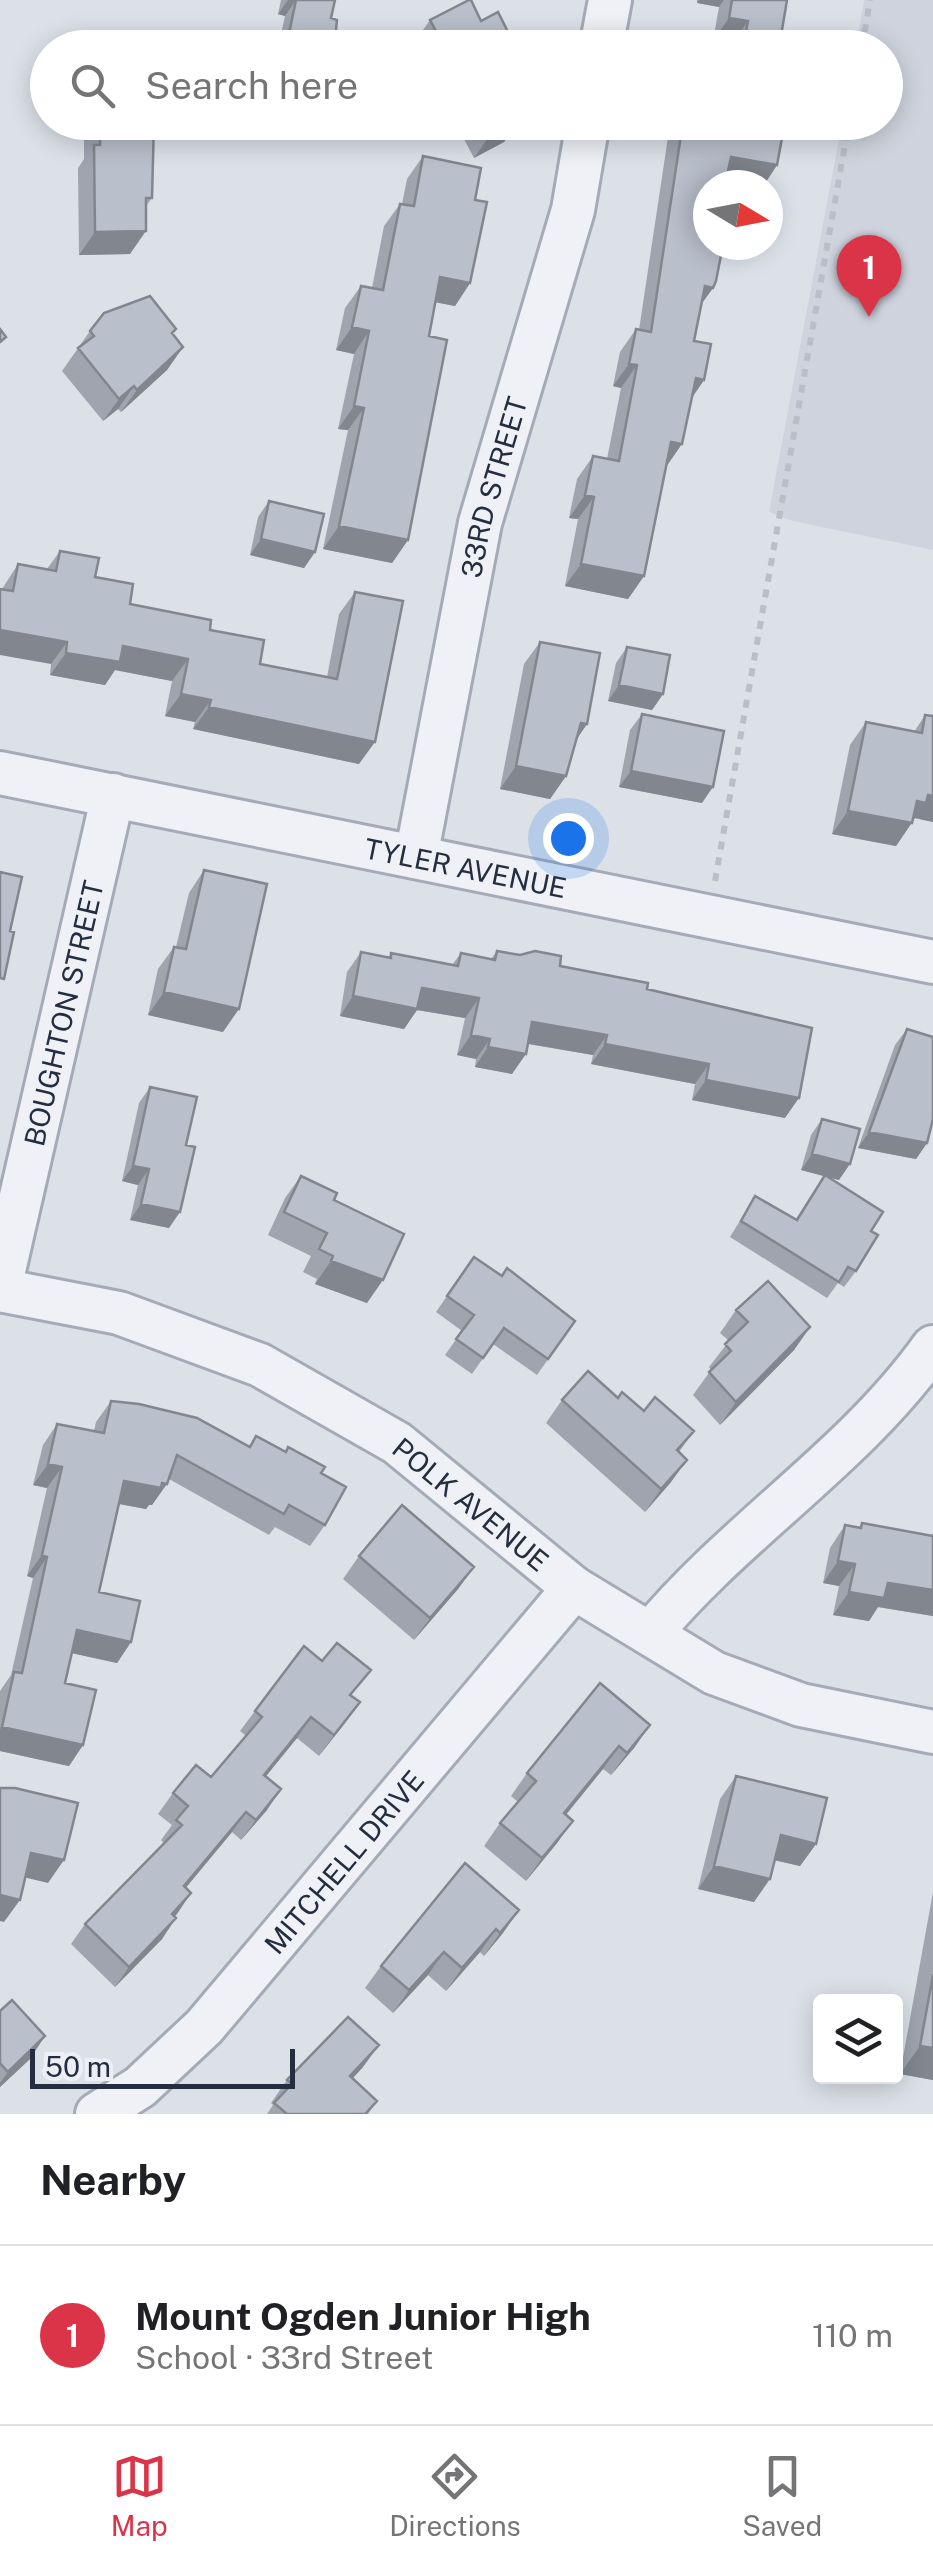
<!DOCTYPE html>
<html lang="en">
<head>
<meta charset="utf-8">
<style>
  body { margin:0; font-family:"Public Sans",sans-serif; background:#f2f2f2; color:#202124 }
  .controls { position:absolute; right:30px; bottom:30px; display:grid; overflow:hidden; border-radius:10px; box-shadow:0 5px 25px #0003 }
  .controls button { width:90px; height:90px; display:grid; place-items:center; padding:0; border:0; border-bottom:2px solid #e0e0e0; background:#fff; color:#202124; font:50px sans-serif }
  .compass { position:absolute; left:693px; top:170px; width:90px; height:90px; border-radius:50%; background:#fff; box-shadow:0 5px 25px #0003; rotate:100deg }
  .scale { position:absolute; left:30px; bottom:25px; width:265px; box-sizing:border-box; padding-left:10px; border:5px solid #242e40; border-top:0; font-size:28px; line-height:35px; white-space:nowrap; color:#242e40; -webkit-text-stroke:8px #ecf0f6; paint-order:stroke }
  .you { position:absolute; left:568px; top:838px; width:35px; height:35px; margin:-25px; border:8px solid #fff; border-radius:50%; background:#1a73e8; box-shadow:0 0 0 15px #1a73e833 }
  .badge { display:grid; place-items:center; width:65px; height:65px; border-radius:50%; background:#db3348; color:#fff; font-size:32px; font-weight:700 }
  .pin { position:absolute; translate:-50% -82px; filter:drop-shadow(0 2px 5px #0008) }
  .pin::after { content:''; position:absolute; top:52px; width:35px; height:30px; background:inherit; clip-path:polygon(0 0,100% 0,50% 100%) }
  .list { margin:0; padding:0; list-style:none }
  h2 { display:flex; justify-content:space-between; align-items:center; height:130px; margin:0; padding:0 40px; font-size:42px }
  h2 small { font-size:32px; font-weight:400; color:#757577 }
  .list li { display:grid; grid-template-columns:65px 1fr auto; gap:30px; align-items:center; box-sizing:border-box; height:180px; padding:0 40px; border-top:2px solid #e0e0e0 }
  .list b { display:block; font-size:38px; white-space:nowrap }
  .list p { margin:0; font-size:32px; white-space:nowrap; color:#757577 }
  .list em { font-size:32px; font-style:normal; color:#757577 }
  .icon { flex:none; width:55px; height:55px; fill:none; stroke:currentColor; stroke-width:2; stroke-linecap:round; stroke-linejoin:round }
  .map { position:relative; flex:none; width:933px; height:2114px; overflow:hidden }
  .search { position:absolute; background:#fff; box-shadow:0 5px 25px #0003; left:30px; right:30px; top:30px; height:110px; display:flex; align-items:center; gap:25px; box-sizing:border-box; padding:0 35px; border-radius:55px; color:#757577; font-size:38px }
  .sheet { height:310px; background:#fff }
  nav { display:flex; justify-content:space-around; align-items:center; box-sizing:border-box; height:140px; border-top:2px solid #e0e0e0; background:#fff; font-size:28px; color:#757577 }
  nav a { display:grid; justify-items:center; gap:5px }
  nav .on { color:#db3348 }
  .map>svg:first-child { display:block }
  .built { fill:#ced3dd }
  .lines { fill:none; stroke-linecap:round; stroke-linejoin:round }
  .minor-casing { stroke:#a5abb6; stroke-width:48 }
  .path { stroke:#babec7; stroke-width:6; stroke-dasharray:8 8; stroke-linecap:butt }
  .minor { stroke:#eff1f6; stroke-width:42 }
  .wall { fill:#9fa4af }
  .shaded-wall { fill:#82868e }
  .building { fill:#b9bfcb; stroke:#82868e; stroke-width:2.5 }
  .labels { text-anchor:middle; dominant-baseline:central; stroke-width:8; stroke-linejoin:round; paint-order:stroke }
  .street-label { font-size:28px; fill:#242e40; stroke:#ecf0f6 }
</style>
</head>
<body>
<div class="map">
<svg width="933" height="2114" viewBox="0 0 933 2114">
  <rect width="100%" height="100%" fill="#dce1e8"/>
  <!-- built -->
  <path class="built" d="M 864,0 L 933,0 L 933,550 L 793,521 L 769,512 L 842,123 L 886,122 L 886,48 L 856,47 Z"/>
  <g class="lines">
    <defs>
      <g id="minor">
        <path d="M 601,48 L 610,0"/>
        <path id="s1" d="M 0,773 L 933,962"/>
        <path id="s2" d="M 416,857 L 480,523 L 573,210 L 588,122"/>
        <path id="s3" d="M 0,1288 L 113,795"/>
        <path id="s4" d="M 0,1290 L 119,1313 L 260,1365 L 397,1443 L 574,1588 L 714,1673 L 801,1705 L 933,1732"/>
        <path d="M 650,1634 C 736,1530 854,1458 933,1347"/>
        <path id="s5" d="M 97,2114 L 140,2087 L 204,2027 L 574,1588"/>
      </g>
    </defs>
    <!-- minor casing -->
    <use href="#minor" class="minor-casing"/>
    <!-- path -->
    <path class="path" d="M 862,48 L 870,0
      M 715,881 L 849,122"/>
    <!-- minor -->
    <use href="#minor" class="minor"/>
  </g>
  <!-- wall -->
  <path class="wall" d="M 281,0 L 335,0 L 331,18 L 334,48 L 278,48 L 285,16 L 278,14 Z
    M 697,0 L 787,0 L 779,48 L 732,48 L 732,44 L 713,41 L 719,7 L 697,3 Z
    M 430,20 L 481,21 L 516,48 L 417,48 L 414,43 Z
    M 93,122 L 154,122 L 152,198 L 146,206 L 130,254 L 79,255 L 78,168 L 84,159 L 84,135 Z
    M 455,122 L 518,122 L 504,142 L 474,158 Z
    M 679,122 L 785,122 L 777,165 L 764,185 L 745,185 L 726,181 L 708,185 L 713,288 L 702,303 L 694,341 L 704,380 L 692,398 L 666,467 L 644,576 L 628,599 L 565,586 L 578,519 L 569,518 L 577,479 L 593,456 L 607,459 L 621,388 L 613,386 L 620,352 L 636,329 L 639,330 L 668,137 Z
    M 423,156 L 475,200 L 470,283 L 455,306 L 435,302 L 429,336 L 408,540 L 392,563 L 323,549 L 348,430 L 338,429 L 354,354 L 336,350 L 345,308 L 361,286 L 372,288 L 384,226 L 400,204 L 402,204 L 407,179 Z
    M 90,331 L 173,334 L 183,347 L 167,370 L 121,412 L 118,409 L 103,421 L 62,371 Z
    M 269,501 L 315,552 L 304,568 L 250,555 L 258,517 Z
    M 60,551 L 130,604 L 210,630 L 260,664 L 327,677 L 339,614 L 355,592 L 359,764 L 193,729 L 195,722 L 165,716 L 172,681 L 115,670 L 105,685 L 50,675 L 51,664 L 2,589 L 18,564 L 47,569 Z
    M 540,642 L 587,724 L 577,739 L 566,776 L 550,799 L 500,789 L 524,664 Z
    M 627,647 L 663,694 L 652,710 L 608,701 L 616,663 Z
    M 642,714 L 702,803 L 619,787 L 630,730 Z
    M 925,715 L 933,716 L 933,822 L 915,818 L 896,846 L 832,834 L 850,745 L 866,722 L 914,732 Z
    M 204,870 L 223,1032 L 148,1015 L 158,969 L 174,947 L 176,947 L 189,893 Z
    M 497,951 L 647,989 L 785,1118 L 692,1100 L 695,1084 L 591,1064 L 593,1055 L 528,1044 L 512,1074 L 475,1067 L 476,1059 L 457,1055 L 465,1018 L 417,1010 L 404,1029 L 340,1016 L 347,972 L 361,952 L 388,958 L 391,953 L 452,965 L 461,953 L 491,959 Z
    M 907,1029 L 927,1143 L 916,1159 L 858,1148 L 895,1045 Z
    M 150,1087 L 186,1145 L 169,1228 L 130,1220 L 138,1185 L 122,1181 L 139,1103 Z
    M 822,1119 L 839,1180 L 827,1177 L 871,1231 L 856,1271 L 844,1287 L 838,1283 L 827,1298 L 730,1237 L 755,1196 L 796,1219 L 824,1176 L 801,1170 L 811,1135 Z
    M 301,1176 L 334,1200 L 367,1303 L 315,1284 L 317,1279 L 303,1272 L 311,1256 L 268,1235 L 285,1198 Z
    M 474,1257 L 502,1276 L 575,1321 L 537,1375 L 493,1344 L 472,1374 L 445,1355 L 462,1331 L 436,1312 Z
    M 736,1310 L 810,1327 L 794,1350 L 720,1425 L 693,1395 L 711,1370 L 709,1367 L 729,1341 L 720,1333 Z
    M 618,1398 L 644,1411 L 694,1431 L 679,1452 L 671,1482 L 645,1512 L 546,1423 L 562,1400 Z
    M 111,1401 L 249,1446 L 256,1436 L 321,1473 L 325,1525 L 310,1546 L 275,1527 L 269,1535 L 169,1479 L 152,1505 L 149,1505 L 146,1509 L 119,1504 L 99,1592 L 131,1642 L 117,1663 L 72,1653 L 65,1683 L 83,1745 L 69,1766 L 0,1751 L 0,1691 L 11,1675 L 33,1578 L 27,1576 L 47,1488 L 33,1485 L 43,1445 L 57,1424 L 94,1431 L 96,1422 Z
    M 862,1523 L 931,1536 L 933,1533 L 933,1616 L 878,1607 L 869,1621 L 833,1615 L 839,1586 L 823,1583 L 830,1548 L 845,1525 L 859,1527 Z
    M 359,1556 L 474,1567 L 458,1589 L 414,1640 L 343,1579 Z
    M 352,1696 L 360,1702 L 319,1756 L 297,1738 L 265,1776 L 267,1810 L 241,1840 L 232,1832 L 185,1888 L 174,1917 L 162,1939 L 115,1987 L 71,1944 L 85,1924 L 164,1843 L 161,1840 L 172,1825 L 158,1814 L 173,1793 L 211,1777 L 246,1736 L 240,1731 L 255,1711 Z
    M 650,1725 L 634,1748 L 611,1775 L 603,1769 L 566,1815 L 573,1821 L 557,1843 L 526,1881 L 484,1846 L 500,1823 L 518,1802 L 511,1796 L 527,1773 Z
    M 736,1776 L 816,1844 L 800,1866 L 774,1860 L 754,1902 L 698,1889 L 720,1799 Z
    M 465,1863 L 503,1933 L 484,1956 L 480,1952 L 446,1991 L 428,1975 L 393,2013 L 365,1988 L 381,1966 Z
    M 933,1892 L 933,2080 L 900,2074 Z
    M 0,2011 L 30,2059 L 0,2087 Z
    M 363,2067 L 352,2078 L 377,2101 L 368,2114 L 267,2114 L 273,2105 L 271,2103 L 287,2080 Z"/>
  <!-- shaded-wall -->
  <path class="shaded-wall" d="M 288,0 L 296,0 L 285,16 L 278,14 Z
    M 699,0 L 724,0 L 719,7 L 697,3 Z
    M 729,18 L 748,21 L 732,44 L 713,41 Z
    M 514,122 L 518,122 L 504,142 L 474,158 L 490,135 Z
    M 731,157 L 777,165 L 764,185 L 745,185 L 715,179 Z
    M 146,231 L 130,254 L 79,255 L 95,232 Z
    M 440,277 L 470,283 L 455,306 L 424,300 Z
    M 705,286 L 713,288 L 697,310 Z
    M 352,327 L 369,331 L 354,354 L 336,350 Z
    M 183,347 L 167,370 L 121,412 L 137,390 Z
    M 629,364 L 637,365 L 621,388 L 613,386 Z
    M 696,378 L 704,380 L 688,403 Z
    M 134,386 L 118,409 L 103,421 L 119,399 Z
    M 354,406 L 364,408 L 348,430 L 338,429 Z
    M 671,442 L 682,444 L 666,467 Z
    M 585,495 L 594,497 L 578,519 L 569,518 Z
    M 339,526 L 408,540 L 392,563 L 323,549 Z
    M 261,539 L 315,552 L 304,568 L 250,555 Z
    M 581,564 L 644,576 L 628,599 L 565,586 Z
    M 0,630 L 67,642 L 51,664 L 0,655 Z
    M 123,646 L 188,659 L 172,681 L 115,670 L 105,685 L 50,675 L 66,653 Z
    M 619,685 L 663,694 L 652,710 L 608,701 Z
    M 181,694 L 211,700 L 195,722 L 165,716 Z
    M 209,707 L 375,742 L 359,764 L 193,729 Z
    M 581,723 L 587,724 L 571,747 Z
    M 516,766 L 566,776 L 550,799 L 500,789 Z
    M 631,771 L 713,787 L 702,803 L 619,787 Z
    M 928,795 L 933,796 L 933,822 L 915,818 L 896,846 L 832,834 L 848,811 Z
    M 422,988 L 479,998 L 465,1018 L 417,1010 L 404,1029 L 340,1016 L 353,996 Z
    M 164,992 L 239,1009 L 223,1032 L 148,1015 Z
    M 532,1022 L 607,1035 L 593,1055 L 518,1042 Z
    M 471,1035 L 490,1039 L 476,1059 L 457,1055 Z
    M 605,1044 L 709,1064 L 695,1084 L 591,1064 Z
    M 488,1047 L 526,1054 L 512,1074 L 475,1067 Z
    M 706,1080 L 799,1098 L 785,1118 L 692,1100 Z
    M 869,1132 L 927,1143 L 916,1159 L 858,1148 Z
    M 812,1154 L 850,1164 L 839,1180 L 801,1170 Z
    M 133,1166 L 149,1169 L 138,1185 L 122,1181 Z
    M 141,1204 L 180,1212 L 169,1228 L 130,1220 Z
    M 331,1261 L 383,1280 L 367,1303 L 315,1284 Z
    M 810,1327 L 794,1350 L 720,1425 L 736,1402 Z
    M 687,1460 L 671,1482 L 645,1512 L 661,1489 Z
    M 48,1464 L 62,1467 L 47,1488 L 33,1485 Z
    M 124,1481 L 162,1483 L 167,1484 L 152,1505 L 149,1505 L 146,1509 L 109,1502 Z
    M 42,1555 L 47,1557 L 33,1578 L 27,1576 Z
    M 838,1561 L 855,1564 L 839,1586 L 823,1583 Z
    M 474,1567 L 458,1589 L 414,1640 L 430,1618 Z
    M 888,1583 L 933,1590 L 933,1616 L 878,1607 L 869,1621 L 833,1615 L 849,1592 Z
    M 77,1630 L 131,1642 L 117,1663 L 62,1651 Z
    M 360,1702 L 345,1723 L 319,1756 L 334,1735 Z
    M 311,1717 L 297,1738 L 250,1796 L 264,1775 Z
    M 650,1725 L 634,1748 L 611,1775 L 627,1753 Z
    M 2,1727 L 83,1745 L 69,1766 L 0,1751 L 0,1729 Z
    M 619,1746 L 603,1769 L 548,1836 L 564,1813 Z
    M 281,1789 L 267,1810 L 241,1840 L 256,1820 Z
    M 246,1812 L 232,1832 L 170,1907 L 184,1886 Z
    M 573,1821 L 557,1843 L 526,1881 L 542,1858 Z
    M 781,1835 L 816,1844 L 800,1866 L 765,1858 Z
    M 31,1853 L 64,1860 L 48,1883 L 15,1875 Z
    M 714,1866 L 770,1879 L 754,1902 L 698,1889 Z
    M 191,1893 L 177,1914 L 157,1934 L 172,1914 Z
    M 0,1895 L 20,1900 L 4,1922 L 0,1921 Z
    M 519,1910 L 503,1933 L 484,1956 L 500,1933 Z
    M 176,1918 L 162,1939 L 115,1987 L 129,1967 Z
    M 496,1929 L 480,1952 L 446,1991 L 462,1968 Z
    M 444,1952 L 428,1975 L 393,2013 L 409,1990 Z
    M 45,2036 L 30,2059 L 0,2087 L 0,2083 L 8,2072 Z
    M 379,2045 L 363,2067 L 334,2099 L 350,2076 Z
    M 920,2046 L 933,2048 L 933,2080 L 900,2074 Z"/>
  <!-- building -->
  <path class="building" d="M 296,0 L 335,0 L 331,18 L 337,20 L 334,48 L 286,48 Z
    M 469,0 L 471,0 L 481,21 L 498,12 L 516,48 L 438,48 L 432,36 L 437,33 L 430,20 Z
    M 732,0 L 787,0 L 779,48 L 743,48 L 748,21 L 729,18 Z
    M 100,122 L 154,122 L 152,198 L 146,198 L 146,231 L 95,232 L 94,145 L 100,145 Z
    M 483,122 L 514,122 L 490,135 Z
    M 683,122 L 785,122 L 777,165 L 731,157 L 725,185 L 708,185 L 708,245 L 723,245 L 716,281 L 713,288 L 705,286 L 694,341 L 711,344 L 704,380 L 696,378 L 682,444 L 671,442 L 644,576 L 581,564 L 594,497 L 585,495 L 593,456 L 619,461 L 637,365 L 629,364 L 636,329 L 651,332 Z
    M 423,156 L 481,168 L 475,200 L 487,202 L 470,283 L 440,277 L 429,336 L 447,340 L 408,540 L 339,526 L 364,408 L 354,406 L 369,331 L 352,327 L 361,286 L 383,290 L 400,204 L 414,206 Z
    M 150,296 L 176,329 L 172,333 L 183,347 L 137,390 L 134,386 L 119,399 L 78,348 L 94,336 L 90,331 L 104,313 Z
    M 0,329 L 6,337 L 0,342 Z
    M 269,501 L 324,514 L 315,552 L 261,539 Z
    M 60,551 L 99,558 L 95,577 L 133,584 L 130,604 L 211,620 L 210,630 L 264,640 L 260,664 L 337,679 L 355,592 L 403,601 L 375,742 L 209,707 L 211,700 L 181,694 L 188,659 L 123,646 L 120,662 L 66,653 L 67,642 L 0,630 L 0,589 L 13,591 L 18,564 L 56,571 Z
    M 540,642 L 600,653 L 587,724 L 581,723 L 566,776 L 516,766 Z
    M 627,647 L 670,655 L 663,694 L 619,685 Z
    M 642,714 L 724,731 L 713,787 L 631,771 Z
    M 925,715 L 933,716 L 933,796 L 928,795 L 926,803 L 917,801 L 912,823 L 848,811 L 866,722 L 922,733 Z
    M 204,870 L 267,884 L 239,1009 L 164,992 L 174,947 L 186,949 Z
    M 0,872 L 22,877 L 10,931 L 14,932 L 4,979 L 0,978 Z
    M 497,951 L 520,955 L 535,951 L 561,956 L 560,966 L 648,983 L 647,989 L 812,1028 L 799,1098 L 706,1080 L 709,1064 L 605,1044 L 607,1035 L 532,1022 L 526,1054 L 488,1047 L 490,1039 L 471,1035 L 479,998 L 422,988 L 417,1009 L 353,996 L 361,952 L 391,958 L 391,953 L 458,966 L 461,953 L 495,960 Z
    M 907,1029 L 933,1037 L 933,1119 L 927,1143 L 869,1132 Z
    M 150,1087 L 197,1097 L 186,1145 L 195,1147 L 180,1212 L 141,1204 L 149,1169 L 133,1166 Z
    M 822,1119 L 860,1129 L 850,1164 L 812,1154 Z
    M 825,1175 L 883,1212 L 871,1231 L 878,1235 L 856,1271 L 848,1267 L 839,1282 L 741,1221 L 755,1196 L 797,1220 Z
    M 301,1176 L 337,1193 L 334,1200 L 404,1234 L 383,1280 L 331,1261 L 333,1256 L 319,1249 L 327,1233 L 284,1212 Z
    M 474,1257 L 502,1276 L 507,1268 L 575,1321 L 548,1359 L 504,1328 L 483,1358 L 456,1339 L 474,1315 L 447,1296 Z
    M 768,1281 L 810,1327 L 736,1402 L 709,1372 L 731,1351 L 725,1344 L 748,1322 L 736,1310 Z
    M 588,1371 L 618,1398 L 622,1392 L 644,1411 L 655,1397 L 694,1431 L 677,1450 L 687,1460 L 661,1489 L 562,1400 Z
    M 111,1401 L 139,1404 L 197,1418 L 250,1447 L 256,1436 L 286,1452 L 288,1447 L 325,1467 L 321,1473 L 346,1487 L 325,1525 L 289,1505 L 284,1514 L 177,1455 L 167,1484 L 162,1483 L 161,1488 L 124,1481 L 99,1592 L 140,1601 L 131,1642 L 77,1630 L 65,1683 L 96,1690 L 83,1745 L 2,1727 L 14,1672 L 22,1673 L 47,1557 L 42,1555 L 62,1467 L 48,1464 L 57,1424 L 104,1433 Z
    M 402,1505 L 474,1567 L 430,1618 L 359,1556 Z
    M 862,1523 L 933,1536 L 933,1590 L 888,1583 L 884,1598 L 849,1592 L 855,1564 L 838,1561 L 845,1525 L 861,1528 Z
    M 337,1643 L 371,1670 L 350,1695 L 360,1702 L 334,1735 L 311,1717 L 264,1775 L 281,1789 L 256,1820 L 246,1812 L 184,1886 L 191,1893 L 172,1914 L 176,1918 L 129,1967 L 85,1924 L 182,1825 L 176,1820 L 188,1806 L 173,1793 L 196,1765 L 211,1777 L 262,1717 L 255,1711 L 304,1646 L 322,1661 Z
    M 600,1683 L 650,1725 L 627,1753 L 619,1746 L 564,1813 L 573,1821 L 542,1858 L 500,1823 L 536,1781 L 527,1773 Z
    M 736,1776 L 827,1798 L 816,1844 L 781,1835 L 770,1879 L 714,1866 Z
    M 0,1788 L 15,1788 L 78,1803 L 64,1860 L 31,1853 L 20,1900 L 0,1895 Z
    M 465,1863 L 519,1910 L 500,1933 L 496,1929 L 462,1968 L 444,1952 L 409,1990 L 381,1966 Z
    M 933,1975 L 933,2048 L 920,2046 Z
    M 12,2000 L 45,2036 L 8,2072 L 0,2063 L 0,2011 Z
    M 348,2017 L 379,2045 L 350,2076 L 377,2101 L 365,2114 L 287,2114 L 274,2103 L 292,2084 L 287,2080 Z"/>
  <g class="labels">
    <!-- street labels -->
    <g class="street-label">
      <text stroke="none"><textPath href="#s2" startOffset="378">33RD STREET</textPath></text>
      <text stroke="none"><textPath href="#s1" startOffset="475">TYLER AVENUE</textPath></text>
      <text stroke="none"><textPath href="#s3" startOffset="282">BOUGHTON STREET</textPath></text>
      <text stroke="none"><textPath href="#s4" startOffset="525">POLK AVENUE</textPath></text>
      <text stroke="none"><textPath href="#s5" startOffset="355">MITCHELL DRIVE</textPath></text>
    </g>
  </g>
</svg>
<div class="controls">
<button><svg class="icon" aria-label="layers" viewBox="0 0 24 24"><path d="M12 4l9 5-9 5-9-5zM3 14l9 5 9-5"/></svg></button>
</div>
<svg class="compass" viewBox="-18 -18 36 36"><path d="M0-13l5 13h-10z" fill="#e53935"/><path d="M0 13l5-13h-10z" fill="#757577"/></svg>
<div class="scale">50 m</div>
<div class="you"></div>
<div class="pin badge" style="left:869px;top:317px">1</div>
<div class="search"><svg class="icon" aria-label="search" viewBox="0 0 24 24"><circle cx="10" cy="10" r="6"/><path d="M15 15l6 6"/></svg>Search here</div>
</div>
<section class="sheet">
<h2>Nearby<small></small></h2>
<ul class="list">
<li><span class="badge">1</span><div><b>Mount Ogden Junior High</b><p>School · 33rd Street</p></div><em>110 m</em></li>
</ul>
</section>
<nav>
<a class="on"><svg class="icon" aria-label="map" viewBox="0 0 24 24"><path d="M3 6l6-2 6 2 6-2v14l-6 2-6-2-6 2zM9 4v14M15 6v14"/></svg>Map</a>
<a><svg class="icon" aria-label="directions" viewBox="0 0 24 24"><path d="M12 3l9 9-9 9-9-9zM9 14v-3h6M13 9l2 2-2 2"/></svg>Directions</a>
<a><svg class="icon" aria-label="saved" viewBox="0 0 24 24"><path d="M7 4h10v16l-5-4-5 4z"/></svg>Saved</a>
</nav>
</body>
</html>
